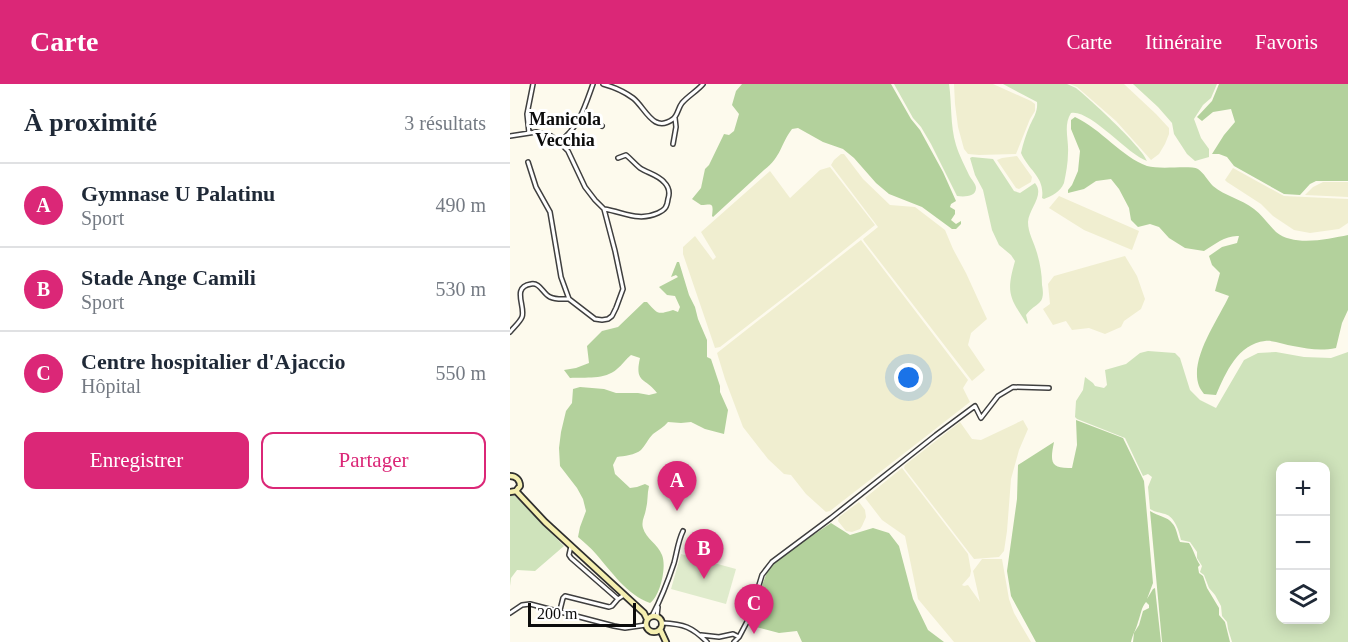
<!DOCTYPE html>
<html lang="fr">
<head>
<meta charset="utf-8">
<style>
  body { margin:0; font-family:Georgia,serif; background:#f2f2f3; color:#1f2937 }
  .controls { position:absolute; right:18px; bottom:18px; display:grid; overflow:hidden; border-radius:12px; box-shadow:0 3px 15px #0003 }
  .controls button { width:54px; height:54px; display:grid; place-items:center; padding:0; border:0; border-bottom:2px solid #e0e1e3; background:#fff; color:#1f2937; font:30px sans-serif }
  .scale { position:absolute; left:18px; bottom:15px; width:108px; box-sizing:border-box; padding-left:6px; border:3px solid #0c0c0c; border-top:0; font-size:16px; line-height:21px; white-space:nowrap; color:#0c0c0c; -webkit-text-stroke:4px #fff; paint-order:stroke }
  .you { position:absolute; left:399px; top:294px; width:21px; height:21px; margin:-15px; border:4px solid #fff; border-radius:50%; background:#1a73e8; box-shadow:0 0 0 9px #1a73e833 }
  .badge { display:grid; place-items:center; width:39px; height:39px; border-radius:50%; background:#db2777; color:#fff; font-size:20px; font-weight:700 }
  .pin { position:absolute; translate:-50% -50px; filter:drop-shadow(0 2px 3px #0008) }
  .pin::after { content:''; position:absolute; top:32px; width:21px; height:18px; background:inherit; clip-path:polygon(0 0,100% 0,50% 100%) }
  .list { margin:0; padding:0; list-style:none }
  h2 { display:flex; justify-content:space-between; align-items:center; height:78px; margin:0; padding:0 24px; font-size:26px }
  h2 small { font-size:20px; font-weight:400; color:#747a83 }
  .list li { display:grid; grid-template-columns:39px 1fr auto; gap:18px; align-items:center; box-sizing:border-box; height:84px; padding:0 24px; border-top:2px solid #e0e1e3 }
  .list b { display:block; font-size:22px; white-space:nowrap }
  .list p { margin:0; font-size:20px; white-space:nowrap; color:#747a83 }
  .list em { font-size:20px; font-style:normal; color:#747a83 }
  .actions { display:flex; gap:12px; padding:18px 24px }
  .actions a { flex:1; padding:14px 0; border:2px solid #db2777; border-radius:12px; text-align:center; font-size:21px; color:#db2777 }
  .actions .main { background:#db2777; color:#fff }
  .icon { flex:none; width:33px; height:33px; fill:none; stroke:currentColor; stroke-width:2; stroke-linecap:round; stroke-linejoin:round }
  .map { position:relative; flex:none; width:838px; height:558px; overflow:hidden }
  header { display:flex; align-items:center; gap:36px; box-sizing:border-box; height:84px; padding:0 30px; background:#db2777; color:#fff }
  header strong { font-size:28px }
  nav { display:flex; gap:33px; margin-inline-start:auto; font-size:21px }
  main { display:flex }
  aside { flex:1; background:#fff }
  .map>svg:first-child { display:block }
  .farmland { fill:#f0eed0 }
  .green { fill:#cfe3bb; fill-rule:evenodd }
  .forest { fill:#b3d19c }
  .pitch { fill:#dfebcc }
  .lines { fill:none; stroke-linecap:round; stroke-linejoin:round }
  .street-casing { stroke:#3f3f3f; stroke-width:6 }
  .secondary-casing { stroke:#2e2e2e; stroke-width:8 }
  .street { stroke:#fff; stroke-width:3 }
  .secondary { stroke:#f5efb0; stroke-width:4.5 }
  .labels { text-anchor:middle; dominant-baseline:central; stroke-width:6; stroke-linejoin:round; paint-order:stroke }
  .neighbourhood-label { font-size:18px; font-weight:bold; fill:#0c0c0c; stroke:#fff }
</style>
</head>
<body>
<header>
<strong>Carte</strong>
<nav><a>Carte</a><a>Itinéraire</a><a>Favoris</a></nav>
</header>
<main>
<aside>
<h2>À proximité<small>3 résultats</small></h2>
<ul class="list">
<li><span class="badge">A</span><div><b>Gymnase U Palatinu</b><p>Sport</p></div><em>490 m</em></li>
<li><span class="badge">B</span><div><b>Stade Ange Camili</b><p>Sport</p></div><em>530 m</em></li>
<li><span class="badge">C</span><div><b>Centre hospitalier d'Ajaccio</b><p>Hôpital</p></div><em>550 m</em></li>
</ul>
<div class="actions"><a class="main">Enregistrer</a><a>Partager</a></div>
</aside>
<div class="map">
<svg width="838" height="558" viewBox="0 0 838 558">
  <rect width="100%" height="100%" fill="#fdfaed"/>
  <!-- farmland -->
  <path class="farmland" d="M 444,0 L 483,0 L 521,17 L 525,20 L 525,27 L 520,35 L 506,70 L 469,71 L 458,70 L 454,65 L 448,43 L 445,20 Z
    M 560,0 L 614,0 L 646,30 L 659,44 L 659,50 L 655,60 L 649,70 L 641,76 L 606,37 L 567,3 Z
    M 331,70 L 334,70 L 353,95 L 380,121 L 405,123 L 435,146 L 443,165 L 456,189 L 477,235 L 461,249 L 458,261 L 475,286 L 462,297 L 354,157 L 353,155 L 368,143 L 321,81 L 324,76 Z
    M 507,72 L 522,93 L 521,98 L 509,105 L 506,104 L 487,76 L 492,74 Z
    M 320,83 L 365,141 L 293,199 L 210,263 L 205,264 L 173,170 L 173,163 L 185,152 L 203,176 L 206,173 L 191,148 L 260,87 L 280,114 L 310,86 Z
    M 723,84 L 774,112 L 838,115 L 838,139 L 829,145 L 800,149 L 784,146 L 763,132 L 751,120 L 717,98 L 715,96 Z
    M 813,98 L 838,98 L 838,113 L 795,111 L 803,103 Z
    M 549,112 L 629,147 L 622,166 L 574,146 L 539,124 Z
    M 351,156 L 458,296 L 453,304 L 460,318 L 320,427 L 316,428 L 296,410 L 281,391 L 274,390 L 258,375 L 233,343 L 215,295 L 207,269 Z
    M 615,172 L 627,192 L 635,215 L 631,225 L 614,237 L 611,243 L 595,250 L 579,244 L 562,246 L 556,237 L 543,241 L 533,225 L 540,220 L 538,200 L 544,192 Z
    M 513,336 L 518,345 L 509,366 L 501,395 L 497,447 L 494,467 L 489,473 L 464,475 L 394,384 L 395,381 L 450,338 L 462,355 L 471,356 Z
    M 392,384 L 455,466 L 458,470 L 461,487 L 460,492 L 452,501 L 454,502 L 458,501 L 470,518 L 463,487 L 472,475 L 492,475 L 499,515 L 504,529 L 521,558 L 444,558 L 408,515 L 395,452 L 372,436 L 355,414 Z
    M 349,418 L 355,426 L 356,433 L 352,442 L 350,445 L 342,448 L 336,447 L 328,437 L 329,433 Z"/>
  <!-- green -->
  <path class="green" d="M 384,0 L 439,0 C 442,20 440,41 446,61 C 449,71 455,82 459,91 C 461,95 466,100 466,104 C 466,113 454,113 447,112 L 421,60 L 411,43 L 403,34 Z
    M 493,0 L 557,0 L 566,4 C 580,15 633,64 637,77 C 617,70 580,25 561,29 C 553,42 559,55 558,69 C 558,79 556,89 554,99 C 550,108 542,112 534,115 L 532,114 C 535,93 519,87 511,69 C 513,60 516,50 520,41 C 524,33 528,27 527,18 Z
    M 623,0 L 707,0 L 701,14 L 693,21 L 684,35 L 691,54 L 699,65 L 699,73 L 685,77 L 677,70 L 664,50 L 662,39 L 648,23 Z
    M 462,73 L 483,75 L 504,107 L 510,109 L 525,99 C 535,111 519,124 518,138 C 518,149 524,158 527,169 C 530,179 532,190 532,201 C 533,206 534,214 530,218 C 525,223 521,224 516,231 L 518,239 L 517,240 C 499,213 496,209 505,177 L 501,171 L 489,161 L 482,146 L 473,106 L 465,91 L 460,74 Z
    M 638,267 L 665,269 L 670,274 L 680,306 L 690,316 L 706,324 L 734,276 L 748,269 L 766,268 L 794,273 L 821,274 L 838,268 L 838,558 L 722,558 L 718,545 L 717,538 L 712,532 L 711,522 L 705,511 L 699,504 L 694,491 L 690,488 L 692,482 L 687,474 L 687,468 L 680,458 L 671,456 C 669,447 665,433 655,430 C 649,428 647,429 640,425 L 638,403 L 642,393 L 638,390 L 633,392 L 615,354 L 567,335 L 565,333 L 566,317 L 573,306 L 575,293 L 583,299 L 585,302 L 594,304 L 597,301 L 595,286 L 616,280 L 630,269 ZM 770,382 L 816,382 L 816,536 L 770,536 Z
    M 4,411 L 54,462 L 25,487 L 7,486 L 1,494 L 0,502 L 0,412 Z"/>
  <!-- forest -->
  <path class="forest" d="M 232,0 L 381,0 L 401,35 L 410,46 L 433,88 L 446,117 L 441,120 L 440,123 L 445,126 L 445,130 L 441,136 L 446,140 L 451,137 L 451,140 L 446,145 L 442,145 L 412,123 L 379,110 L 366,99 L 344,74 L 333,65 L 313,58 L 288,44 L 282,45 C 270,61 272,72 254,86 L 203,133 L 202,132 C 204,117 201,121 191,121 L 182,115 L 191,104 L 195,85 L 199,81 L 214,50 L 219,51 L 224,47 L 229,30 L 222,21 L 226,7 Z
    M 709,0 L 838,0 L 838,97 L 806,97 L 800,100 L 790,111 L 774,110 L 724,82 L 717,73 L 709,70 L 702,70 L 714,51 L 725,38 L 721,25 L 703,28 L 692,37 L 687,33 L 702,17 Z
    M 565,33 C 591,45 612,73 637,82 C 651,86 680,81 688,85 C 694,89 698,97 703,102 C 715,112 731,115 744,125 C 752,131 758,140 766,148 C 784,163 818,155 838,151 L 838,226 L 832,239 L 826,264 C 811,267 798,265 783,262 C 775,261 764,256 755,257 C 728,260 716,288 706,311 L 694,310 C 692,307 690,305 689,302 C 679,275 708,236 719,212 L 705,207 L 710,189 L 702,181 L 699,172 L 712,163 L 727,159 L 729,152 C 716,151 705,160 694,167 L 675,164 L 659,154 L 649,143 L 640,140 L 628,143 L 621,136 L 619,124 L 609,105 L 601,95 L 586,97 L 574,105 L 558,109 L 558,106 L 562,101 L 568,87 L 570,67 L 561,45 L 561,36 Z
    M 167,178 L 169,178 L 179,211 L 185,223 L 188,235 L 197,256 L 197,273 L 201,275 L 210,302 L 210,308 L 218,326 L 214,350 L 195,345 L 181,338 L 171,339 L 158,338 C 154,343 148,346 143,350 C 138,355 135,362 131,366 C 125,371 114,372 107,373 L 103,381 L 105,390 L 120,404 L 127,403 L 135,400 L 139,402 C 137,410 138,418 136,425 C 135,432 131,437 133,444 C 136,455 148,460 152,471 C 157,483 150,512 140,519 C 117,511 101,487 86,470 C 81,464 74,458 68,453 L 70,443 L 76,427 L 73,415 L 67,404 L 50,382 L 49,364 L 51,348 L 56,327 L 62,319 L 63,305 L 70,303 L 94,305 L 106,309 L 128,309 L 139,311 L 147,309 C 136,293 124,300 130,274 L 121,271 C 116,275 112,281 107,285 C 95,296 75,293 60,294 L 54,286 L 66,284 L 79,279 L 77,262 L 92,247 L 108,243 L 134,218 L 137,218 C 148,230 147,231 163,226 L 168,228 L 170,223 L 165,212 L 157,211 L 149,203 L 168,193 L 166,191 L 161,193 Z
    M 566,336 L 613,354 L 634,397 L 643,499 L 637,515 L 643,505 L 645,504 L 651,558 L 623,558 L 624,549 L 629,541 L 633,527 L 639,524 L 639,521 L 636,518 C 631,524 631,530 628,538 C 626,546 623,549 621,558 L 526,558 L 501,512 L 497,487 L 507,415 L 508,381 L 544,358 C 540,378 540,385 562,384 L 567,361 Z
    M 640,427 C 648,432 658,433 662,439 C 667,444 667,452 670,458 L 679,459 C 684,466 685,474 690,481 L 688,483 L 689,489 L 693,492 L 697,504 L 709,524 L 709,531 L 715,538 L 720,558 L 652,558 Z
    M 321,439 L 340,451 L 363,444 L 379,449 L 389,462 L 403,515 L 418,546 L 434,558 L 292,558 L 287,547 L 269,549 L 242,542 L 250,507 L 260,480 Z"/>
  <!-- pitch -->
  <path class="pitch" d="M 171,470 L 226,485 L 216,520 L 161,505 Z"/>
  <g class="lines">
    <defs>
      <path id="street" d="M 93,0 C 104,3 115,8 123,14 C 135,23 143,50 163,35 C 168,31 168,24 172,19 C 178,12 187,7 193,0
        M 73,29 L 92,42
        M 19,49 L 17,30 L 23,0
        M 0,52 L 26,48 L 41,52 L 49,58 L 58,67 L 75,103 L 85,116 L 94,125 L 105,167 L 113,205 L 106,224 L 102,232 L 98,235 L 92,236 L 85,235 L 59,215 L 51,193 L 40,128 L 26,103 L 18,78
        M 49,58 C 69,44 75,22 83,0
        M 163,60 L 166,43 L 165,34
        M 94,125 C 114,128 128,138 148,129 C 155,126 157,123 158,115 C 160,109 159,103 154,98 C 148,91 138,89 130,84 C 125,80 121,75 116,71 L 108,74
        M 0,248 C 4,243 10,238 12,233 C 16,223 1,203 21,200 C 30,198 33,210 40,213 C 46,216 52,215 59,215
        M 61,462 L 59,471 L 61,474 L 108,515 L 114,511
        M 50,526 L 53,514 L 55,512 L 99,523 L 102,522 L 108,515
        M 0,529 L 12,521 L 20,520 L 104,542 L 115,544 L 136,541
        M 142,532 C 151,515 158,497 164,479 C 167,468 168,457 173,447
        M 147,532 L 148,523
        M 152,539 C 174,540 182,543 197,558
        M 191,551 L 209,553 L 223,550 L 229,553 L 224,558
        M 229,553 L 239,534 L 252,491 L 262,478 L 321,434 L 426,351 L 465,322 L 471,334 L 488,312 L 503,303 L 539,304"/>
      <path id="secondary" d="M 0,392 C 6,392 10,396 10,402 L 6,407 L 0,408
        M 6,407 L 35,438 L 134,529 L 137,535
        M136 540a8 8 0 1 1 16 0a8 8 0 1 1-16 0Z
        M 150,545 L 156,558"/>
    </defs>
    <!-- street casing -->
    <use href="#street" class="street-casing"/>
    <!-- secondary casing -->
    <use href="#secondary" class="secondary-casing"/>
    <!-- street -->
    <use href="#street" class="street"/>
    <!-- secondary -->
    <use href="#secondary" class="secondary"/>
  </g>
  <g class="labels">
    <!-- neighbourhood labels -->
    <g class="neighbourhood-label">
      <text x="55" y="35">Manicola<tspan x="55" dy="21">Vecchia</tspan></text>
    </g>
  </g>
</svg>
<div class="controls">
<button>+</button>
<button>−</button>
<button><svg class="icon" aria-label="layers" viewBox="0 0 24 24"><path d="M12 4l9 5-9 5-9-5zM3 14l9 5 9-5"/></svg></button>
</div>
<div class="scale">200 m</div>
<div class="you"></div>
<div class="pin badge" style="left:167px;top:427px">A</div>
<div class="pin badge" style="left:194px;top:495px">B</div>
<div class="pin badge" style="left:244px;top:550px">C</div>
</div>
</main>
</body>
</html>
